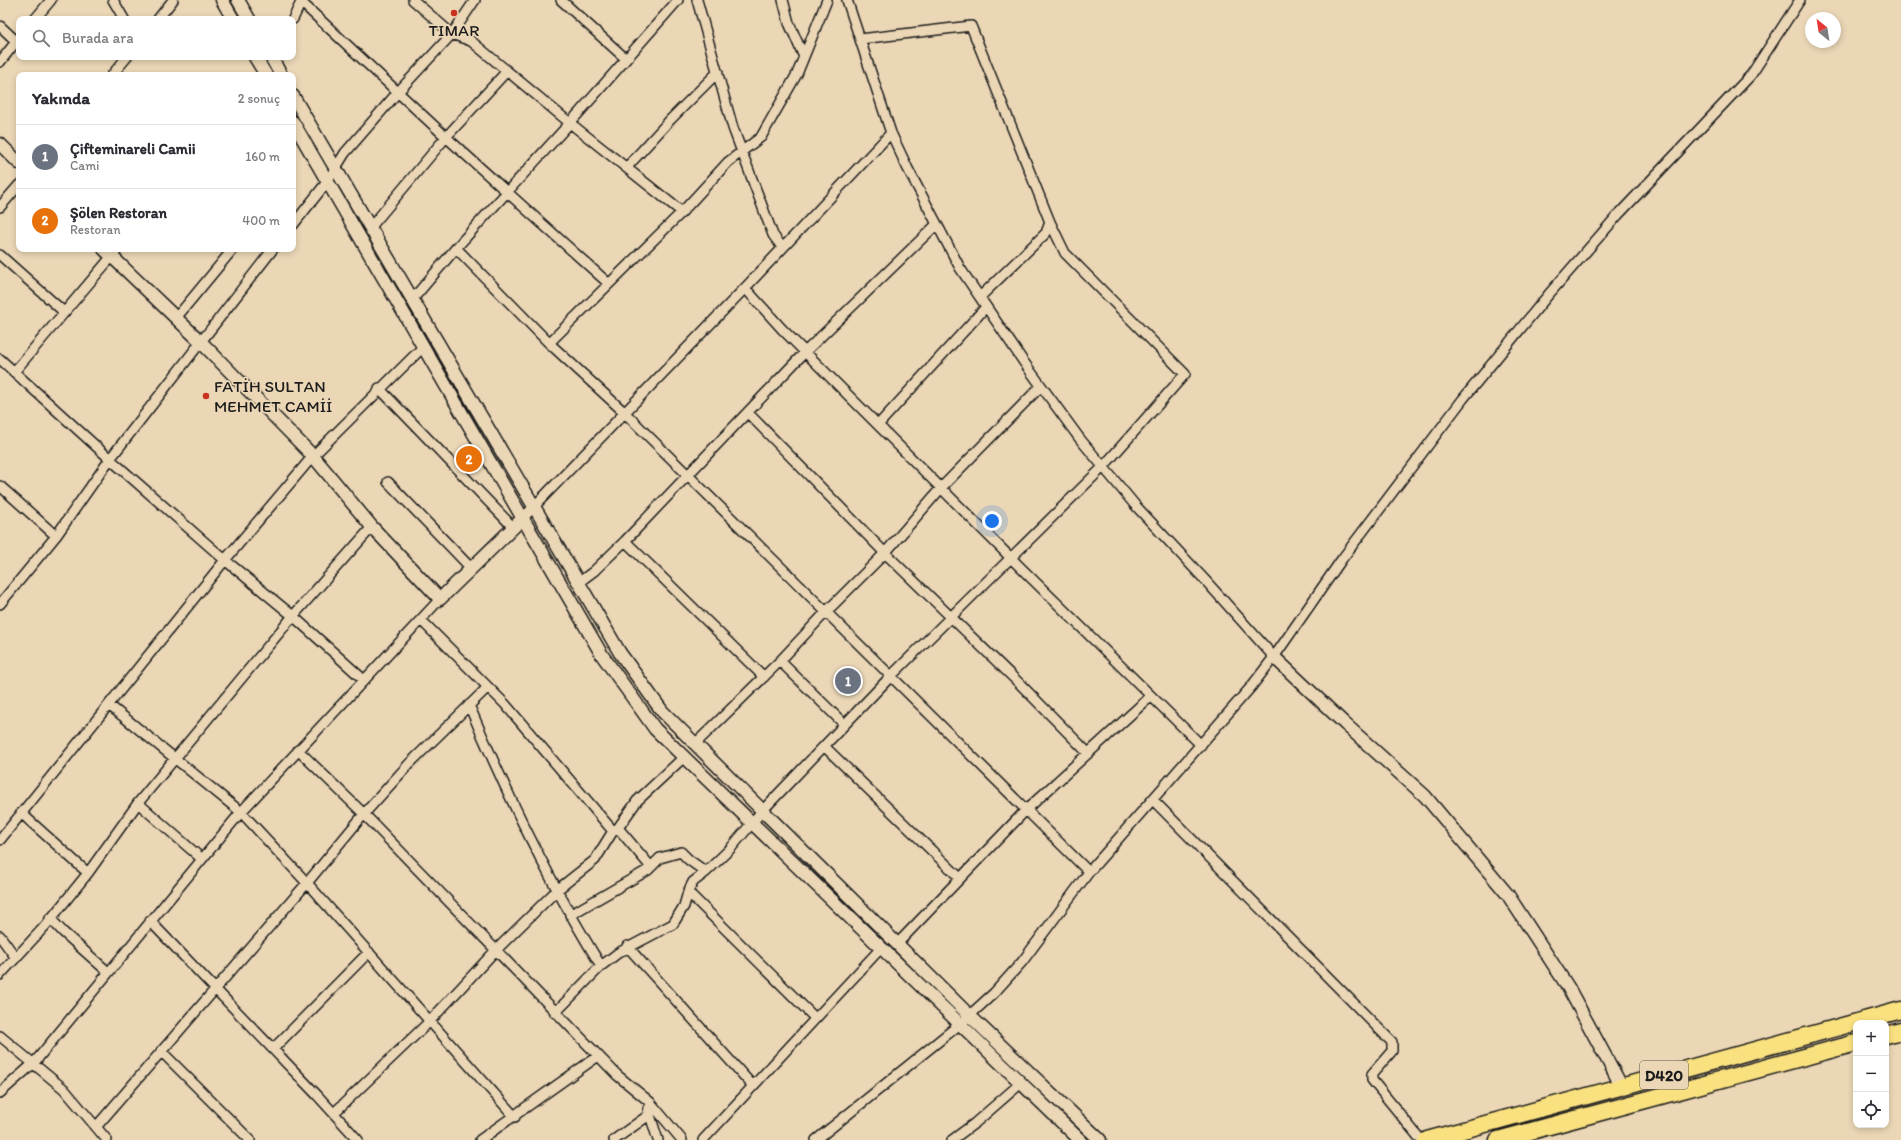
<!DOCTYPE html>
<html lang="tr">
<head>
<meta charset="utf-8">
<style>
  body { margin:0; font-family:Itim,sans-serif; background:#f7f7f7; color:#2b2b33 }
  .controls { position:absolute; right:12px; bottom:12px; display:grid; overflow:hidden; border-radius:8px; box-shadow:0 2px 6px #0003 }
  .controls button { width:36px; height:36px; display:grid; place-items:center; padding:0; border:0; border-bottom:1px solid #e1e1e2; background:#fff; color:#2b2b33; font:20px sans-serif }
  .compass { position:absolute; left:1805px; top:12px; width:36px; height:36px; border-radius:50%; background:#fff; box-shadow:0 2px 6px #0003; rotate:330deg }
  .you { position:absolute; left:992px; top:521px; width:14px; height:14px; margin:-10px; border:3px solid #fff; border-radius:50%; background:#1a73e8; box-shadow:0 0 0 6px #1a73e833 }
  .badge { display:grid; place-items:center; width:26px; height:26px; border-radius:50%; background:#c8321e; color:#fff; font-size:13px; font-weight:700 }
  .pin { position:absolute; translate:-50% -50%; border:2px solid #fff; box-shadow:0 1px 4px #0006 }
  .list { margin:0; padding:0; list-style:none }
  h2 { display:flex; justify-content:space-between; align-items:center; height:52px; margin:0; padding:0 16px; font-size:17px }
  h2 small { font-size:13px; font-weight:400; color:#7c7c81 }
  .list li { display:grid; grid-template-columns:26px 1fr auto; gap:12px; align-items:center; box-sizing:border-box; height:64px; padding:0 16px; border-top:1px solid #e1e1e2 }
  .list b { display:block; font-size:15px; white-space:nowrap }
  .list p { margin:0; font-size:13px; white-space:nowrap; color:#7c7c81 }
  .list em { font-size:13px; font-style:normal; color:#7c7c81 }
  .icon { flex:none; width:22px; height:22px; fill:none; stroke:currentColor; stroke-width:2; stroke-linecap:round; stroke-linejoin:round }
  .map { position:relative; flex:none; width:1901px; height:1140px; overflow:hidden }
  .search { position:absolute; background:#fff; box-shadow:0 2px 6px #0003; left:16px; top:16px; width:280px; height:44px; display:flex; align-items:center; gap:10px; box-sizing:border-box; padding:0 14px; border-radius:8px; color:#7c7c81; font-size:15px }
  .panel { position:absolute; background:#fff; box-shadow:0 2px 6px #0003; left:16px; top:72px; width:280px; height:180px; border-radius:8px }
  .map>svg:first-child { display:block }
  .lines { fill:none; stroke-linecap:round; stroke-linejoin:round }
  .street-casing { stroke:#1c1c1c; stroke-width:12 }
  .secondary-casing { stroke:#1c1c1c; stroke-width:15 }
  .highway-casing { stroke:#1c1c1c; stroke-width:19 }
  .street { stroke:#ebd7b6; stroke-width:9 }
  .secondary { stroke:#ebd7b6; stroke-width:12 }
  .highway { stroke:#fae180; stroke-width:16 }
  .poi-dot { fill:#c8321e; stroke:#ebd7b6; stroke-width:1.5 }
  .labels { text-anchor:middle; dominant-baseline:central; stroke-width:3.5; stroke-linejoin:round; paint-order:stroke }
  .shield { fill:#ebd7b6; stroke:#5a544a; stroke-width:1 }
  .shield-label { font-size:16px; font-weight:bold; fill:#1c1c1c }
  .poi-label { font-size:17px; fill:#1c1c1c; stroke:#ebd7b6 }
</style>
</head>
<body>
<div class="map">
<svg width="1901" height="1140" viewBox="0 0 1901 1140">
  <rect width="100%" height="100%" fill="#ebd7b6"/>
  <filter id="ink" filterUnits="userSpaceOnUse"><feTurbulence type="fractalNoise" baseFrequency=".025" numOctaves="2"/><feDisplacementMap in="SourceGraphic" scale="8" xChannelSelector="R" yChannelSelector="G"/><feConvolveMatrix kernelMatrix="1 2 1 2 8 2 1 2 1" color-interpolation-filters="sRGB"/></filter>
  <g filter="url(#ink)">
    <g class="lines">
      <defs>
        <path id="street" d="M 113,0 L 124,19
          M 413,0 L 452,34 L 471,41 L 570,123 L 682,212
          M 561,0 L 626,59
          M 697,0 L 733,128 L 773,235 L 782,247
          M 783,0 L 789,23 L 804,57
          M 847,0 L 891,133 L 908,169 L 960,268 L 1023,361 L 1080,439 L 1135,505 L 1205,580 L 1274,657
          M 301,2 L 446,137 L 608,283
          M 35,19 L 51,0
          M 158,19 L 173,0
          M 293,19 L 302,0
          M 0,26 L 16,41
          M 0,62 L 19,38
          M 112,75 L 127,57
          M 627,167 L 670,120 L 718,72
          M 0,207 L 19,185
          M 293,225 L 327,182 L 345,153 L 398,92 L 452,34 L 475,0
          M 370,228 L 446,137 L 507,71
          M 456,248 L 549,343 L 624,412 L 1089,872
          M 0,255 L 64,312
          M 745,288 L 782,329 L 1021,568 L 1201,745
          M 980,297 L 1046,233 L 1050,222
          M 412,300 L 456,248 L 570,123 L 678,0
          M 176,318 L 233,249
          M 549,343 L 682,212 L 728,162 L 761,137 L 797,74 L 827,0
          M 0,359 L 110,459 L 225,560 L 293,616 L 364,680
          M 14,372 L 118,249
          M 379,388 L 513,527
          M 748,413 L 885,553 L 1021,685 L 1088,753
          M 878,425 L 986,307
          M 388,482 L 471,568
          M 0,486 L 56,536
          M 522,519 L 745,288 L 891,133
          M 625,541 L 764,677
          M 578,583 L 594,571 L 625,541 L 805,352 L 937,224
          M 0,604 L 56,536 L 110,459 L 273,249
          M 421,620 L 505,704 L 613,831
          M 780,661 L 844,724
          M 109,705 L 241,812 L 307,883 L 515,1117
          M 469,705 C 507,795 550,883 601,966
          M 695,744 L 780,661 L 826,612 L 885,553 L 941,488 L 1041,386
          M 824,746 L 960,878
          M 298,750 L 364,814 L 617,1075 L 650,1102 L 682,1140
          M 1153,800 L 1392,1042 L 1392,1051 L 1372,1074 L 1372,1080 L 1421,1140
          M 138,803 L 202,859
          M 21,813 L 88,873
          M 618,828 L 651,867
          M 0,840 L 225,560 L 313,456 L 423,347
          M 688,892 L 815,1018
          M 570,915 L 648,870 L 660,858 L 681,852 L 689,860 L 706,872
          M 50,918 L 63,932 L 108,972
          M 150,921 L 317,1095 L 358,1140
          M 0,936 L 16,958
          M 897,944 L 1026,810 L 1151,696
          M 627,946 L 753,1086
          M 0,975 L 46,925 L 88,873 L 138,803 L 293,616 L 372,527
          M 555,1013 L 601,966 L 618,953 L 673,924 L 684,906 L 688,892 L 693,882 L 706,872 L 731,848 L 762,811 L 891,676 L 1103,467 L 1185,374 L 1065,253 L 1050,222 L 971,26 L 860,39
          M 0,1036 L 64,1089 L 107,1140
          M 273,1049 L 369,952
          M 161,1051 L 250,1140
          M 0,1093 L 34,1063 L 241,812 L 440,599
          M 648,1109 L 658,1140
          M 334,1113 L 430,1021 L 495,951 L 557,890 L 595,860 L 613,831 L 618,828 L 637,801 L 684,757
          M 96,1127 L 307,883 L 364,814 L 409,764 L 488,687
          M 480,1140 L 598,1056
          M 614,1140 L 649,1115
          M 703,1140 L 881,948
          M 816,1140 L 960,1024 L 994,993 L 1022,962 L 1089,872 L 1251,687 L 1274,657 L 1342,559 L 1463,399 L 1549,294 L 1618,215 L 1751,75 L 1800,0
          M 952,1140 L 975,1123 L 1021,1083"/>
        <path id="secondary" d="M 222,0 L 233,19
          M 238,0 L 249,19
          M 255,57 L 266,75
          M 271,57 L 281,75
          M 293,96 L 620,653 L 662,711 L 970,1016 L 1100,1140
          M 293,122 L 602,655 L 655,729 L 1080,1140
          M 0,144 L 19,163
          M 104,249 L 200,341 L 313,456 L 372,527 L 440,599 L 522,519
          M 1274,657 L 1345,724 L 1425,796 L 1508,895 L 1568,987 L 1622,1087"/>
        <path id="highway" d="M 1886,1035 L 1901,1031
          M 1427,1140 L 1901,1010
          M 1498,1140 L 1856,1043"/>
      </defs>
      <!-- street casing -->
      <use href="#street" class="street-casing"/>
      <!-- secondary casing -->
      <use href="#secondary" class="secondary-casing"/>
      <!-- highway casing -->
      <use href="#highway" class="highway-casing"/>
      <!-- street -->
      <use href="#street" class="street"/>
      <!-- secondary -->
      <use href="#secondary" class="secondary"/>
      <!-- highway -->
      <use href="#highway" class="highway"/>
    </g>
  </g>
  <!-- markers -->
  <g class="poi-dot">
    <circle cx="454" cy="13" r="4"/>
    <circle cx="206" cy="396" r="4"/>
  </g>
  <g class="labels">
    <!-- shield labels -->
    <rect class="shield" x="1640" y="1061" width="48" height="28" rx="3"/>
    <g class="shield-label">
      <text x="1664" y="1075">D420</text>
    </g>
    <!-- poi labels -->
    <g class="poi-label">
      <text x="454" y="30">TIMAR</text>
      <text x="214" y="386" text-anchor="start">FATİH SULTAN<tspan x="214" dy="20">MEHMET CAMİİ</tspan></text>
    </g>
  </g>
</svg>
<div class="controls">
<button>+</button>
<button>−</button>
<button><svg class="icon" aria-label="locate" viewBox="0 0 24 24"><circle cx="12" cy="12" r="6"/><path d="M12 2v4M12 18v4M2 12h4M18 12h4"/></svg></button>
</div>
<svg class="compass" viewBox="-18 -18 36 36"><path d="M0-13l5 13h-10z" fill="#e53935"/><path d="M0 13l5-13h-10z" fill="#7c7c81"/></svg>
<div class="you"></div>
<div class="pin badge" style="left:848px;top:681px;background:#6b7280">1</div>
<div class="pin badge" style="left:469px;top:459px;background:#e8710a">2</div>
<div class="search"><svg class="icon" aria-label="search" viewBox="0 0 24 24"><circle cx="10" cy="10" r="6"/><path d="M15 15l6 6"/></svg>Burada ara</div>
<section class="panel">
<h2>Yakında<small>2 sonuç</small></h2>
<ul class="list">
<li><span class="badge" style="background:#6b7280">1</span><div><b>Çifteminareli Camii</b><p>Cami</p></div><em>160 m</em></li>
<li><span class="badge" style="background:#e8710a">2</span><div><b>Şölen Restoran</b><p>Restoran</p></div><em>400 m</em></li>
</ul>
</section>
</div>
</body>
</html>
